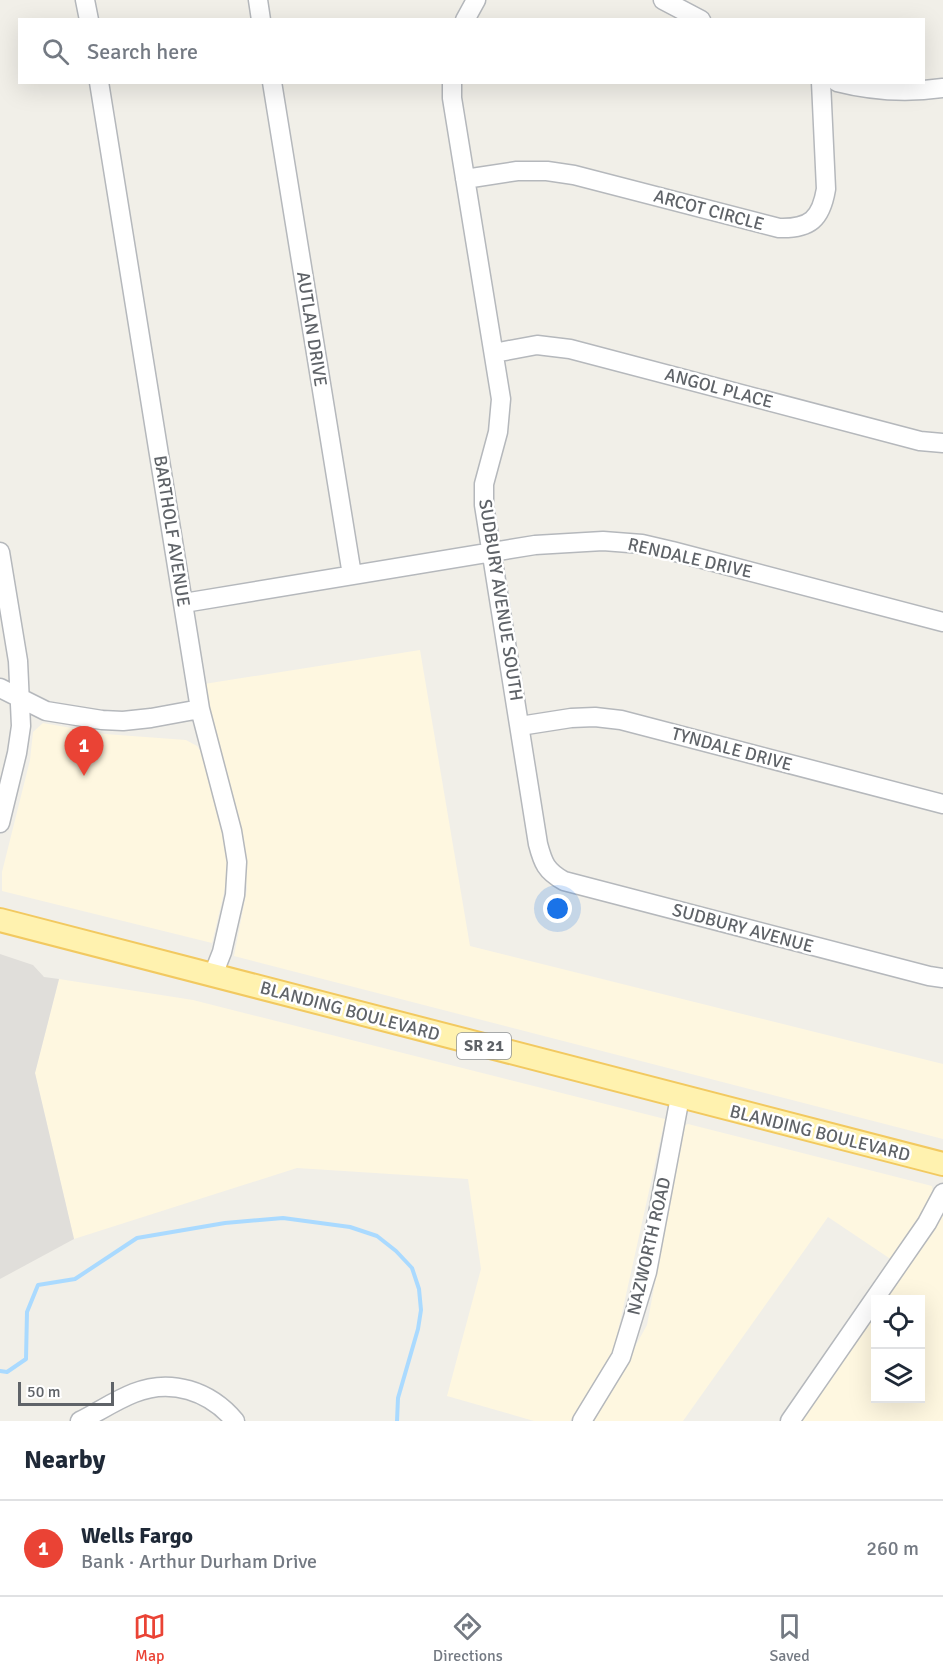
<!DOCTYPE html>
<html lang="en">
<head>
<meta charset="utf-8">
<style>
  body { margin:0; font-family:Signika,sans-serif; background:#f6f6f7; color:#1f2937 }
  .controls { position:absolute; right:18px; bottom:18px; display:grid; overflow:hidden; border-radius:0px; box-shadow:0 6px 24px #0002 }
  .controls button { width:54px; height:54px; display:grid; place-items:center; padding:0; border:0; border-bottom:2px solid #e0e1e3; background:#fff; color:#1f2937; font:30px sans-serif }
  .scale { position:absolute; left:18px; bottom:15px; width:96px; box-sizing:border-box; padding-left:6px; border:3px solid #5f6368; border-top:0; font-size:16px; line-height:21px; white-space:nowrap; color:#5f6368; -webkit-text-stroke:4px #fff; paint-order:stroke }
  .you { position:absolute; left:558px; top:909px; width:21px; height:21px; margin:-15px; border:4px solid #fff; border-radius:50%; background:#1a73e8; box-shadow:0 0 0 9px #1a73e833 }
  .badge { display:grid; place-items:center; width:39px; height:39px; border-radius:50%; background:#ea4335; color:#fff; font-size:20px; font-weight:700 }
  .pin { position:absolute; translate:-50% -50px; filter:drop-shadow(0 2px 3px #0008) }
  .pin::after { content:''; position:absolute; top:32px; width:21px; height:18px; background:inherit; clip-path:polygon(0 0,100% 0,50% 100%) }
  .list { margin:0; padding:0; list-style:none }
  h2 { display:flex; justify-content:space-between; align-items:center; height:78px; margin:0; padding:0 24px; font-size:26px }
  h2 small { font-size:20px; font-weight:400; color:#747a83 }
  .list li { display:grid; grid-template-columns:39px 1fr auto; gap:18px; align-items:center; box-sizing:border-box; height:96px; padding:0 24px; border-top:2px solid #e0e1e3 }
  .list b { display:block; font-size:22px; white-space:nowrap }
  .list p { margin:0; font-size:20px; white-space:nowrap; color:#747a83 }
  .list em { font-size:20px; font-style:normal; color:#747a83 }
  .icon { flex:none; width:33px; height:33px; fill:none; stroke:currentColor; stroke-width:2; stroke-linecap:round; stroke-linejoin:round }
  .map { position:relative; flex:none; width:943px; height:1421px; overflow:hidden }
  .search { position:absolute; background:#fff; box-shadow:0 6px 24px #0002; left:18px; right:18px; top:18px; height:66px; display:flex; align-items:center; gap:15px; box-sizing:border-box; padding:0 21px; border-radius:0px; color:#747a83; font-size:22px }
  .sheet { height:174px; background:#fff }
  nav { display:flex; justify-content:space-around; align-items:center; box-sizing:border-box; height:84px; border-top:2px solid #e0e1e3; background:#fff; font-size:16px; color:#747a83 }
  nav a { display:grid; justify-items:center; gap:3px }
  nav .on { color:#ea4335 }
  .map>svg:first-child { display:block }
  .commercial { fill:#fef7e0 }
  .industrial { fill:#e0deda }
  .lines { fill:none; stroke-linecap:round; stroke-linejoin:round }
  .stream { stroke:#aadaff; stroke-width:4 }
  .minor-casing { stroke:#b5b8bc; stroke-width:21 }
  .major-casing { stroke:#f2c960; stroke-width:26 }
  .minor { stroke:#fff; stroke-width:18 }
  .major { stroke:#fff2af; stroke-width:22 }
  .labels { text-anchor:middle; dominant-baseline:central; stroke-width:5; stroke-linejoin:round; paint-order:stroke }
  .shield { fill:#fff; stroke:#8f9295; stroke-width:1.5 }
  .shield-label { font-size:16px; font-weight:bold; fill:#5f6368 }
  .street-label { font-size:18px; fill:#5f6368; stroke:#fff }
</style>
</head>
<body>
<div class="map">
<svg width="943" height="1421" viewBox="0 0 943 1421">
  <rect width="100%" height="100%" fill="#f1efe8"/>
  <!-- commercial -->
  <path class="commercial" d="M 420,650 L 470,946 L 943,1064 L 943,1139 L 234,956 L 247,889 L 241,834 L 209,713 L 204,684 Z
    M 43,723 L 105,734 L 186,740 L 197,746 L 204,756 L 224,830 L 229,872 L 212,943 L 2,891 L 2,872 L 30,760 L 33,732 Z
    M 59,979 L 193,1000 L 665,1119 L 612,1358 L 570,1421 L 534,1421 L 447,1396 L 481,1269 L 468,1179 L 297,1168 L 74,1239 L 35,1073 Z
    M 688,1124 L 932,1186 L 933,1194 L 892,1260 L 828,1217 L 683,1421 L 594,1421 L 647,1325 L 685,1125 Z
    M 943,1212 L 943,1421 L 797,1421 L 875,1309 L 876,1398 L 920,1398 L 920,1300 L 882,1299 Z"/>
  <!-- industrial -->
  <path class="industrial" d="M 0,954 L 33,965 L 44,977 L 59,979 L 35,1073 L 74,1239 L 0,1279 Z"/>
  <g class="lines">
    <!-- stream -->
    <path class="stream" d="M 0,1371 L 7,1372 L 26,1359 L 27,1312 L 38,1285 L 75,1279 L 137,1238 L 225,1223 L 283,1218 L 350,1227 L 377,1236 L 396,1251 L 412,1268 L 419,1289 L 421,1310 L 418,1329 L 398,1398 L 397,1421"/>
    <defs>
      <path id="minor" d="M 85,0 L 89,20
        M 258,0 L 261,20
        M 663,0 L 701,20
        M 465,20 L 476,0
        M 99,82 L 200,709 L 232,831 L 237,862 L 235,895 L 222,952 L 213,975
        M 272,82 L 352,575
        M 452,82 L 452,98 L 501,399 L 498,432 L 484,484 L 484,505 L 538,844 C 543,863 546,871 564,881 L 929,976 L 943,978
        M 837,82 C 872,91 907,93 943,88
        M 465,179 L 517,171 L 547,171 L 574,175 L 779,228 C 810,229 821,219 826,189 L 821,82
        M 494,353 L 537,345 L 570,349 L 920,441 L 943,443
        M 0,552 L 18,661 L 21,726 L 17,753 L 0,823
        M 184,603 L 535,545 L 603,541 L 642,544 L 672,551 L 943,622
        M 0,688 L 46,711 L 102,720 L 123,721 L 151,718 L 200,709
        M 520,726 L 571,718 L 595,717 L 621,720 L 943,804
        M 80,1421 C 98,1412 116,1400 134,1393 C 171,1378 210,1391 235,1421
        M 582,1421 L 621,1357 L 647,1272 L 680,1097
        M 790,1421 L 927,1223 L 943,1193"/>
      <path id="major" d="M 0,920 L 943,1164"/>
    </defs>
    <!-- minor casing -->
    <use href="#minor" class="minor-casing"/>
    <!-- major casing -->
    <use href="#major" class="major-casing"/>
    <!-- minor -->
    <use href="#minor" class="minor"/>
    <!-- major -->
    <use href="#major" class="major"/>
  </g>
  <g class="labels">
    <!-- shield labels -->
    <rect class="shield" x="457" y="1033" width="54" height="26" rx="4.5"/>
    <g class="shield-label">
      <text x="484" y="1046">SR 21</text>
    </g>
    <!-- street labels -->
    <g class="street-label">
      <text transform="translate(709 210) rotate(15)">ARCOT CIRCLE</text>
      <text transform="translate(312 329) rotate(81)">AUTLAN DRIVE</text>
      <text transform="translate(719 388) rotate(15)">ANGOL PLACE</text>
      <text transform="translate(172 531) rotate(81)">BARTHOLF AVENUE</text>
      <text transform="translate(690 558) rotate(13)">RENDALE DRIVE</text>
      <text transform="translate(501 600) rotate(81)">SUDBURY AVENUE SOUTH</text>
      <text transform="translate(732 749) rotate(15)">TYNDALE DRIVE</text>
      <text transform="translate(743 928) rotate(15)">SUDBURY AVENUE</text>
      <text transform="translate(350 1011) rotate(15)">BLANDING BOULEVARD</text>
      <text transform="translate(820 1133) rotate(14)">BLANDING BOULEVARD</text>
      <text transform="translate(649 1246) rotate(-77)">NAZWORTH ROAD</text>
    </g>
  </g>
</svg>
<div class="controls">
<button><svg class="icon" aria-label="locate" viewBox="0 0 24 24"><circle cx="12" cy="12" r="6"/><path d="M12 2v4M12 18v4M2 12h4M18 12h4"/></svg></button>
<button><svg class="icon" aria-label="layers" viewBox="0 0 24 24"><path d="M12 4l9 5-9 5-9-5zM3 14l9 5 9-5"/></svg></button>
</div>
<div class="scale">50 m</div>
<div class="you"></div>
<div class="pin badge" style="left:84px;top:776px">1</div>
<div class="search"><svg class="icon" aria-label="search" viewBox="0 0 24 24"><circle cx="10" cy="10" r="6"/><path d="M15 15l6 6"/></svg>Search here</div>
</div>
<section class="sheet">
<h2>Nearby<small></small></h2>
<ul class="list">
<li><span class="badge">1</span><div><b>Wells Fargo</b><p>Bank · Arthur Durham Drive</p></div><em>260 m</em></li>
</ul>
</section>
<nav>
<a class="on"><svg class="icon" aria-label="map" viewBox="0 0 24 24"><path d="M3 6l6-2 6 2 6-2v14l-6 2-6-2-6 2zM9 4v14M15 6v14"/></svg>Map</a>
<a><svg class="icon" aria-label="directions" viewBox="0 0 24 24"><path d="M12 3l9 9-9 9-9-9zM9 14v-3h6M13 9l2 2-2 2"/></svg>Directions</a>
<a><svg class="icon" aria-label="saved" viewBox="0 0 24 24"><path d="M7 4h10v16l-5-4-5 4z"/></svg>Saved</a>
</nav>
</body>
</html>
